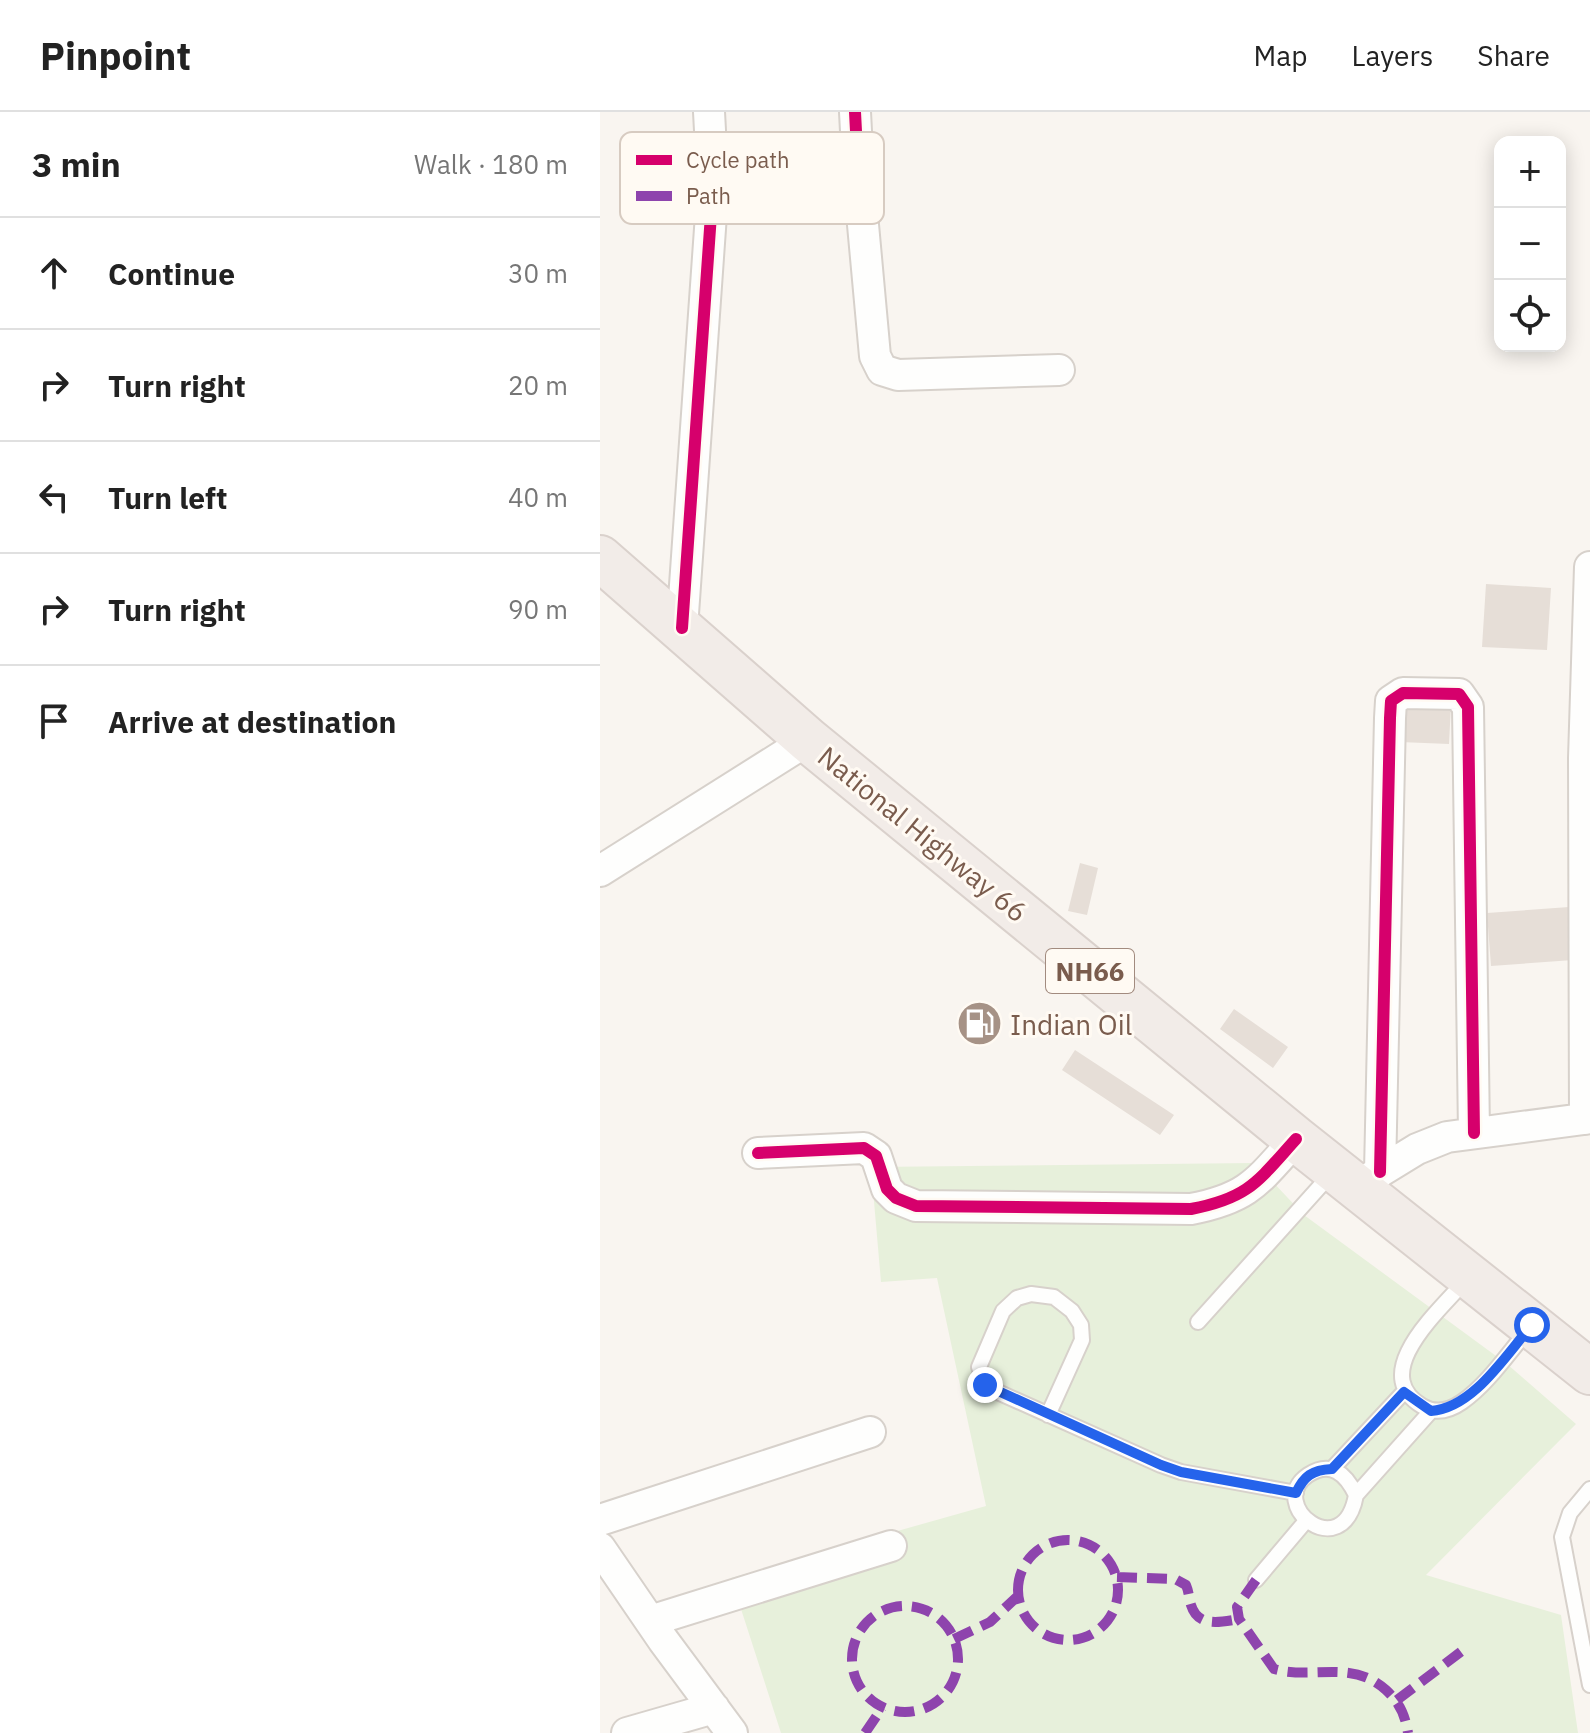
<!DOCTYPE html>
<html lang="en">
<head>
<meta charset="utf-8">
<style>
  body { margin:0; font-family:"IBM Plex Sans",sans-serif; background:#f2f2f2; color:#222 }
  .controls { position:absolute; right:24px; top:24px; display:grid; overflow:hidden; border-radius:16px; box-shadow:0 4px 20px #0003 }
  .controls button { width:72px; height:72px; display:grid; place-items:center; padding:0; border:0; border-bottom:2px solid #e0e0e0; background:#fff; color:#222; font:40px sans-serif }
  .stop { position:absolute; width:24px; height:24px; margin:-18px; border:6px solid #2563eb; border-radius:50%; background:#fff }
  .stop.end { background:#2563eb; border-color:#fff; box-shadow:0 2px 8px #0008 }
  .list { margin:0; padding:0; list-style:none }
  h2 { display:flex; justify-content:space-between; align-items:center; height:104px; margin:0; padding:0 32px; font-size:34px }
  h2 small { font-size:26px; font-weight:400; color:#767676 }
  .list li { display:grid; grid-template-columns:52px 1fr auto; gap:24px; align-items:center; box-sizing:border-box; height:112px; padding:0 32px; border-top:2px solid #e0e0e0 }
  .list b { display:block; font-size:30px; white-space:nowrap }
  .list em { font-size:26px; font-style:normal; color:#767676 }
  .icon { flex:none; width:44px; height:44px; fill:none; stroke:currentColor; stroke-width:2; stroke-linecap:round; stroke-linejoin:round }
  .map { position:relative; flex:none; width:990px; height:1621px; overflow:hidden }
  header { display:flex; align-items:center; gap:48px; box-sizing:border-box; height:112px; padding:0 40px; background:#fff; border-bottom:2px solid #e0e0e0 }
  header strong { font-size:38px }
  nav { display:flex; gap:44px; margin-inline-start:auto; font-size:28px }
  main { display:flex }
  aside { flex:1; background:#fff }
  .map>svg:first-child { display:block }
  .green { fill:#e7f0db }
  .building { fill:#e6ded7 }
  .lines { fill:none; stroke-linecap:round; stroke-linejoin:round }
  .service-casing { stroke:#d7d1cb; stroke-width:18 }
  .minor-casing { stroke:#d7d1cb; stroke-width:34 }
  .trunk-casing { stroke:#dad1cc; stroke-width:48 }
  .service { stroke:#fefefd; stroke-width:14 }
  .minor { stroke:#fefefd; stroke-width:30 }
  .trunk { stroke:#f2ece8; stroke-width:44 }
  .quiet { stroke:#8e44ad; stroke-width:10; stroke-dasharray:20 10; stroke-linecap:butt }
  .cycleway-casing { stroke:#fffaf3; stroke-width:17 }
  .cycleway { stroke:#d6006c; stroke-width:12 }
  .route { stroke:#2563eb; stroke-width:10 }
  .labels { text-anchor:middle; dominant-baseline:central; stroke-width:6; stroke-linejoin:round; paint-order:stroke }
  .shield { fill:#fffaf3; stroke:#a28b7f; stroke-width:2 }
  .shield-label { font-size:26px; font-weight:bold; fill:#7a5c4d }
  .street-label { font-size:28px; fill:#7a5c4d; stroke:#fffaf3 }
  .poi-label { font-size:28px; fill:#7a5c4d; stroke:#fffaf3; text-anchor:start }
  .key { fill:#fffaf3; stroke:#d7cbc1; stroke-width:2 }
  .key-label { font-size:22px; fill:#7a5c4d }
</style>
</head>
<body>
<header>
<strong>Pinpoint</strong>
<nav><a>Map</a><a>Layers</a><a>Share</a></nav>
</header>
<main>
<aside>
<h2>3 min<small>Walk · 180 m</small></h2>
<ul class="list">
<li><svg class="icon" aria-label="ahead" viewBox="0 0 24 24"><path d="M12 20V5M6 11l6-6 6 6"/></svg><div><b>Continue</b></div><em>30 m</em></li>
<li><svg class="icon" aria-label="right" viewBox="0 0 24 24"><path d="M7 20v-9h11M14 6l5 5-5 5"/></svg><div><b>Turn right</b></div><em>20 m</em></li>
<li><svg class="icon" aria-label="left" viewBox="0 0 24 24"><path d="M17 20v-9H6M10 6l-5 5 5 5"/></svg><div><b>Turn left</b></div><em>40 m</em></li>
<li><svg class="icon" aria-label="right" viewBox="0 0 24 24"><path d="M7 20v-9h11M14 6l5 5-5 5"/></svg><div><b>Turn right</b></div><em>90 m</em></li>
<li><svg class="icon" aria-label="arrive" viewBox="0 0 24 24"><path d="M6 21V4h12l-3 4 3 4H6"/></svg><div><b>Arrive at destination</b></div></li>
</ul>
</aside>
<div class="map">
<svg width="990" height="1621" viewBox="0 0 990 1621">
  <rect width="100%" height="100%" fill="#f9f5f0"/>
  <!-- green -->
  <path class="green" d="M 655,1051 L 704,1103 L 907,1252 L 976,1312 L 826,1463 L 961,1503 L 978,1621 L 181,1621 L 131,1466 L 386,1394 L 337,1166 L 281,1170 L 271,1055 Z"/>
  <!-- building -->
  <path class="building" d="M 886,472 L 951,476 L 947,538 L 882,535 Z
    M 801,592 L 851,593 L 849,632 L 800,630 Z
    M 480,751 L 498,756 L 487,803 L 468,799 Z
    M 969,795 L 973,848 L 891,854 L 887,801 Z
    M 634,897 L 688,935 L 673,956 L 620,917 Z
    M 475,938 L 574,1003 L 560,1023 L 462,958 Z"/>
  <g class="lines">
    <defs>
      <path id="service" d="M 865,1169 C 840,1198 767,1261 822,1294 C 835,1302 849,1299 862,1290 C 888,1272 909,1240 929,1217
        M 598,1210 L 732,1061
        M 448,1303 L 482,1228 L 481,1213 L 472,1199 L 454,1185 L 431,1182 L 417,1186 L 403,1199 L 379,1255 L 385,1273 L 391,1277 L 561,1353 L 581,1360 L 696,1381
        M 732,1357 L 804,1280
        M 990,1377 L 970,1401 L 962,1425 L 990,1573
        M 756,1383 C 746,1362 731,1348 708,1363 C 665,1392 743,1455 756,1383 L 831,1299
        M 656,1468 L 705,1410"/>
      <path id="minor" d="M 109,0 L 113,74
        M 258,58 L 275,244 L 282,258 L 298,263 L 459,258
        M 82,516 L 113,74 L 258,58 L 255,0
        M 0,759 L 208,628
        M 985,1007 L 984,646 L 990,455
        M 158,1041 L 264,1036 L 276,1044 L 287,1077 L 296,1086 L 316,1094 L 591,1097 C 649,1086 658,1069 696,1027
        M 780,1060 L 790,606 L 791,589 L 803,581 L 859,582 L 868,595 L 874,1021
        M 768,1067 L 817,1037 L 847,1025 L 990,1006
        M 0,1408 L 270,1320
        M 0,1436 L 63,1528 L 132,1621
        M 50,1509 L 291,1434
        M 27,1621 L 114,1596"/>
      <path id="trunk" d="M 0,446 L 208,628 L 696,1027 L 990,1260"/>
    </defs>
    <!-- service casing -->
    <use href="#service" class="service-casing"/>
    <!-- minor casing -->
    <use href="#minor" class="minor-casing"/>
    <!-- trunk casing -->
    <use href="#trunk" class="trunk-casing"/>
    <!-- service -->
    <use href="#service" class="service"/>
    <!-- minor -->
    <use href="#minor" class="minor"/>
    <!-- trunk -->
    <use href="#trunk" class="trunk"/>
    <!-- quiet -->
    <path class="quiet" d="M418 1478a50 50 0 1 1 100 0a50 50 0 1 1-100 0Z
      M 517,1465 L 575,1467 L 586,1473 C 589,1480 589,1487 591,1493 C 598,1516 621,1510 639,1507
      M 656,1468 L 637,1495 L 639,1507 L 674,1557 C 713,1568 752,1547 786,1578 C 800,1591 805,1603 808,1621
      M252 1547a53 53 0 1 1 106 0a53 53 0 1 1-106 0Z
      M 354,1527 L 390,1510 L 419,1483
      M 797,1588 L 862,1539
      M 265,1621 L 282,1596"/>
    <defs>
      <path id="cycleway" d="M 82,516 L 113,74 L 258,58 L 255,0
        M 158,1041 L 264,1036 L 276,1044 L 287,1077 L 296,1086 L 316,1094 L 591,1097 C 649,1086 658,1069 696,1027
        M 780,1060 L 790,606 L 791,589 L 803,581 L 859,582 L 868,595 L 874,1021"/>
    </defs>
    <!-- cycleway casing -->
    <use href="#cycleway" class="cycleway-casing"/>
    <!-- cycleway -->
    <use href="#cycleway" class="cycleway"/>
  </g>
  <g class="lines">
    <!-- route -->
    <path class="route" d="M 385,1273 L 561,1353 L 581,1360 L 696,1381 C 704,1364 712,1358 732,1357 L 804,1280 L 831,1299 C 873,1296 905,1244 932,1213"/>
  </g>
  <!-- icons -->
  <defs>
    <symbol id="fuel-disc" viewBox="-11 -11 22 22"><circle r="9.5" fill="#a69286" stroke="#fffaf3"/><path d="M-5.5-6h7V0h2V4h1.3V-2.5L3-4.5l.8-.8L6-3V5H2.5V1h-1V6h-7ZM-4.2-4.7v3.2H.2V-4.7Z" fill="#fff"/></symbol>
  </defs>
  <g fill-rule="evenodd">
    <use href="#fuel-disc" x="354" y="886" width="51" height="51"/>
  </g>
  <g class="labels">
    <!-- shield labels -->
    <rect class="shield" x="446" y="837" width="88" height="44" rx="6"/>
    <g class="shield-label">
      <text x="490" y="859">NH66</text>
    </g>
    <!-- street labels -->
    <g class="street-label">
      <text transform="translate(323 722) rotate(39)">National Highway 66</text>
    </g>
    <!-- poi labels -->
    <g class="poi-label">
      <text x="410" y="912">Indian Oil</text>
    </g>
  </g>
  <!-- legend -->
  <rect x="20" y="20" width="264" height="92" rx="12" class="key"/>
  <rect x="36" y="43" width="36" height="10" fill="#d6006c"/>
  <rect x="36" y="79" width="36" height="10" fill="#8e44ad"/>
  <g class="key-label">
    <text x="86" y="56">Cycle path</text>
    <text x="86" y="92">Path</text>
  </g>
</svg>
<div class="controls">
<button>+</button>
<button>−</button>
<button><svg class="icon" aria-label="locate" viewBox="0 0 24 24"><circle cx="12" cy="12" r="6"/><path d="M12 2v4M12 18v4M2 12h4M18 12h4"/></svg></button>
</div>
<div class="stop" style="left:932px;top:1213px"></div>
<div class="stop end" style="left:385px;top:1273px"></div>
</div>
</main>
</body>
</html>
